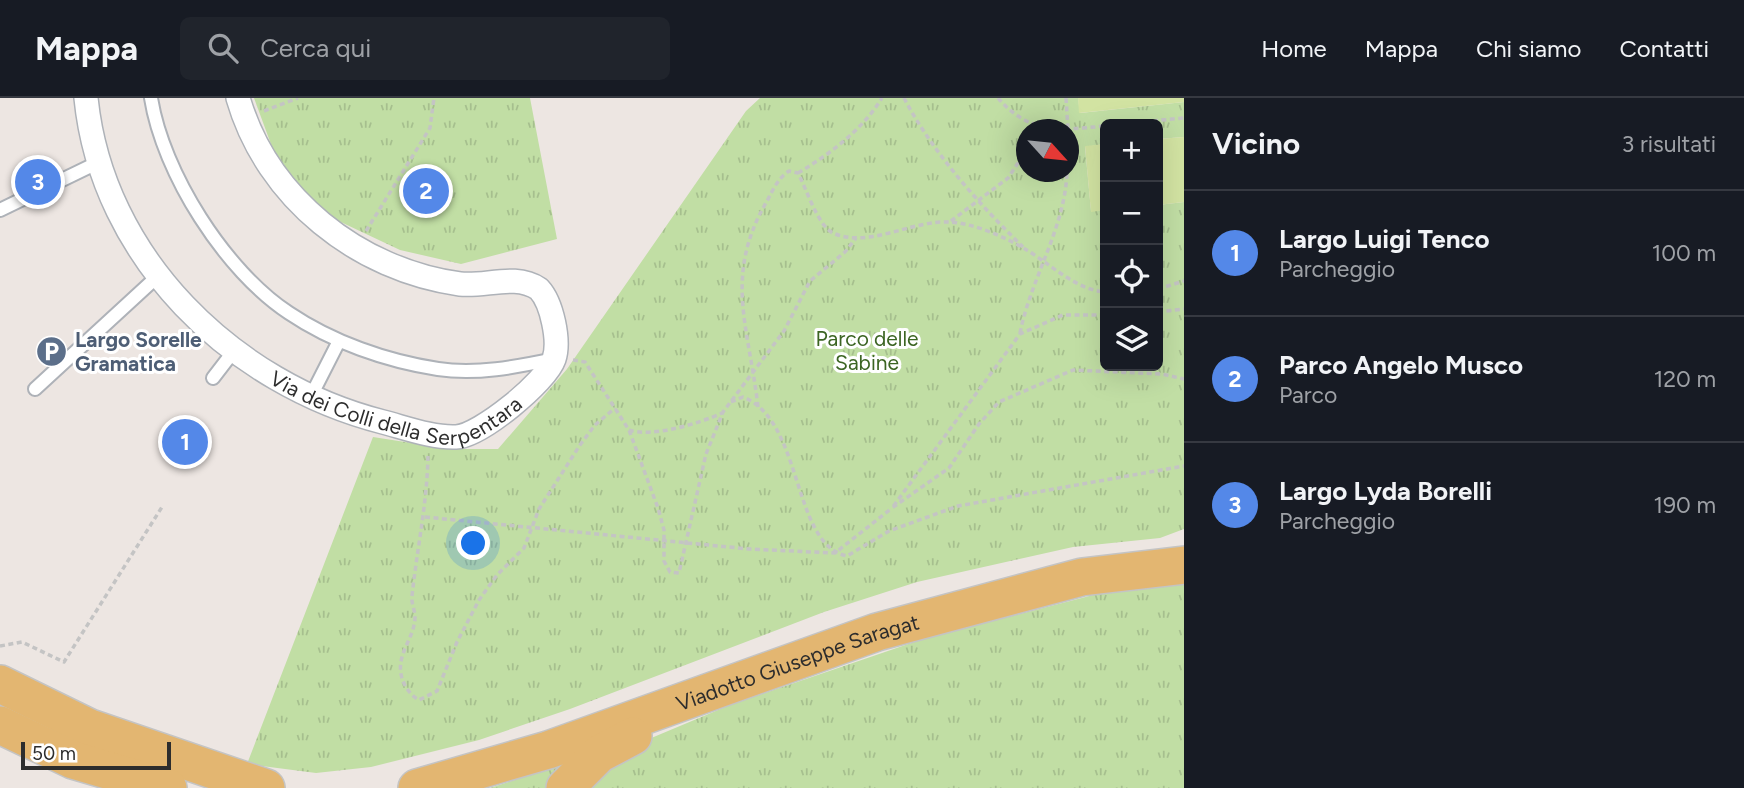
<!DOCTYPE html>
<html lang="it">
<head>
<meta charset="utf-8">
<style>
  body { margin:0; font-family:Figtree,sans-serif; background:#20242c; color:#f1f3f6 }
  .controls { position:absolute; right:21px; top:21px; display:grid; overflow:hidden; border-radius:10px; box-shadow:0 7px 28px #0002 }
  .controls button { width:63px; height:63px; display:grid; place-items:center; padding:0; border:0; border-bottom:2px solid #363941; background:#171b24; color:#f1f3f6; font:35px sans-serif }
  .compass { position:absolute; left:1016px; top:21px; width:63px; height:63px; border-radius:50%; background:#171b24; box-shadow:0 7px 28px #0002; rotate:117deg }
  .scale { position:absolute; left:21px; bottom:18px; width:150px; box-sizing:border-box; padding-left:7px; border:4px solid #2d2d2d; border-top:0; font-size:19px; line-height:24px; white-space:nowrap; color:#2d2d2d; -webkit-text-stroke:5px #fff; paint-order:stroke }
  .you { position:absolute; left:474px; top:446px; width:24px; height:24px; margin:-18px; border:5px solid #fff; border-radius:50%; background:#1a73e8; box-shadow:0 0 0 10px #1a73e833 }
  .badge { display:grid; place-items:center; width:46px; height:46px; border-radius:50%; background:#5488e8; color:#fff; font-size:23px; font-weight:700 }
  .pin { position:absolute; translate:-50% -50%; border:4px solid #fff; box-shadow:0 2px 7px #0006 }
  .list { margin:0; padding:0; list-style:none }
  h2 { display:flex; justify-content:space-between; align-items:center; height:91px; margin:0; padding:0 28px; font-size:30px }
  h2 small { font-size:23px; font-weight:400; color:#9ea1a6 }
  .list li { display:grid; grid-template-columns:46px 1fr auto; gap:21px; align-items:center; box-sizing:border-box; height:126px; padding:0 28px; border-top:2px solid #363941 }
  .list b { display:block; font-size:26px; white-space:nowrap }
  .list p { margin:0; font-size:23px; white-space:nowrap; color:#9ea1a6 }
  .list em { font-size:23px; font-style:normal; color:#9ea1a6 }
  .icon { flex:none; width:38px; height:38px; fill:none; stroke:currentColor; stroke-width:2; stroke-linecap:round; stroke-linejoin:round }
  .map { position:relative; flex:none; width:1184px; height:690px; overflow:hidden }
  header { display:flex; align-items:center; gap:42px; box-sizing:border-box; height:98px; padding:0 35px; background:#171b24; border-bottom:2px solid #363941 }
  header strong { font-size:33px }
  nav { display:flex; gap:38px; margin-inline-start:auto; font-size:24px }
  .search { width:490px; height:63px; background:#20242c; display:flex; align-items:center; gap:18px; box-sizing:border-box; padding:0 24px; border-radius:10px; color:#9ea1a6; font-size:26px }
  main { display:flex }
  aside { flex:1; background:#171b24 }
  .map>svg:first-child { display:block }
  .grass { fill:url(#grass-tufts); fill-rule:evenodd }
  .pitch { fill:#d2e3a2 }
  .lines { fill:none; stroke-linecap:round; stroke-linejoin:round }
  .service-casing { stroke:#aeb2b8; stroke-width:16 }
  .minor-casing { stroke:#aeb2b8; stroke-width:26 }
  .primary-casing { stroke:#c4c4c4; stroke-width:40 }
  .path { stroke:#c4c4c4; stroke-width:3.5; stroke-dasharray:5 3.5; stroke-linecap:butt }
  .service { stroke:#fff; stroke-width:12 }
  .minor { stroke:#fff; stroke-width:23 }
  .primary { stroke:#e3b671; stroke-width:37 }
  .labels { text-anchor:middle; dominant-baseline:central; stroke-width:6; stroke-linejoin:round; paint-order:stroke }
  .park-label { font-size:21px; fill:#3c6523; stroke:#fff }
  .service-label { font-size:21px; font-weight:bold; fill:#4e5e75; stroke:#fff; text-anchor:start }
  .street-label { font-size:21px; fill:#2d2d2d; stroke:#fff }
</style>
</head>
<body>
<header>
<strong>Mappa</strong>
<div class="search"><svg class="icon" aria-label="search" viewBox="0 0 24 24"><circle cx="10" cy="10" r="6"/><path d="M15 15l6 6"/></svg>Cerca qui</div>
<nav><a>Home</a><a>Mappa</a><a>Chi siamo</a><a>Contatti</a></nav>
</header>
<main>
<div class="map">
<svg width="1184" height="690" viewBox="0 0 1184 690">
  <defs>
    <pattern id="grass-tufts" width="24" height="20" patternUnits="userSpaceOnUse" patternTransform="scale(1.75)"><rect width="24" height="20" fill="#c1dea4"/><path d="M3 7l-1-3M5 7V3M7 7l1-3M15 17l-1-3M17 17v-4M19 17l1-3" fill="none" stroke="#a6bf8e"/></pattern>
  </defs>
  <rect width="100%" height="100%" fill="#ede6e2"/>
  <!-- grass -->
  <path class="grass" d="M 254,0 L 530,0 L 557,141 L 461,166 L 400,152 L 328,118 L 279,68 Z
    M 760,0 L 1078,0 L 1080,15 L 1184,4 L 1184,39 L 1158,41 L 1158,26 L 1105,26 L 1105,46 L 1085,49 L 1091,113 L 1105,112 L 1105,268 L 1158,268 L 1158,107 L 1184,104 L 1184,431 L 1160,440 L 1073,449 L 917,484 L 824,514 L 570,611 L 479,642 L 371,669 L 316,675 L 247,666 L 373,339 L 450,351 L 498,351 L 567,271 L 746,13 ZM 1026,32 L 1068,32 L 1068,74 L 1026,74 Z
    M 1184,479 L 1184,690 L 577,690 L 637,646 L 730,607 L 923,541 L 1159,480 Z
    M 570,664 L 551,690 L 490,690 Z"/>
  <!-- pitch -->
  <path class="pitch" d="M 1078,0 L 1184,0 L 1184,4 L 1079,15 Z
    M 1184,39 L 1184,104 L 1158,107 L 1158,41 Z
    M 1105,46 L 1105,112 L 1091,114 L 1085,48 Z"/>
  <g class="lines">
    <defs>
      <path id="service" d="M 151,0 C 163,75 225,173 289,215 C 332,244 386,263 438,271 C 476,277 516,269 554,261
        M 0,112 L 99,64
        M 213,280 L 233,254
        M 35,291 L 159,177
        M 310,300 L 339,243"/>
      <g id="minor">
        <path id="s1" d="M 86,0 C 102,160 233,286 383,324 C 406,330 433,340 456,339 C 480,338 546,284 554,261 C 560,243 552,205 539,191 C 515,175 486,189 460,186 C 358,172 267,100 238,0"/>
      </g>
      <g id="primary">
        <path d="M 0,586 L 90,630 L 266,690"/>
        <path d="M 0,627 L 73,662 L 168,690"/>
        <path id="s2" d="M 417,690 L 548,652 L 877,534 L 1082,479 L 1184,467"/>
        <path d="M 565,690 L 599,656 L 633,638"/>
      </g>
    </defs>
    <!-- service casing -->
    <use href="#service" class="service-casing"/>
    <!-- minor casing -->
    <use href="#minor" class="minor-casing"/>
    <!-- primary casing -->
    <use href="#primary" class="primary-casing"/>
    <!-- path -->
    <path class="path" d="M 904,0 C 933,55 979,106 1023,149
      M 998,0 C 1030,37 1061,32 1105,28
      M 1066,0 L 1068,32
      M 264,13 L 298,0
      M 1119,26 L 1184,20
      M 798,75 C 830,56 862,32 882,0
      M 951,123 L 1008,80 L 1026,53
      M 366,133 L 430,30 L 434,0
      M 1158,191 L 1184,183
      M 1158,214 L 1184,211
      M 1105,217 L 1063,217 L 1020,236 L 892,410 L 949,370 L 979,326 L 999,304 L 1073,272 L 1162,276 L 1184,281
      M 1020,235 C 1031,180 1065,130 1067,74
      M 573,262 L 585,264 L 629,332 L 658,410 L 664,432 L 664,463 L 670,474 L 679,475 L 706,356 L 723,314 L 784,233 L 810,183 L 845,154 L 856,140
      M 731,304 L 743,299 C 804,323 791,446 847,458 L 889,433 L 958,408 L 1184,368
      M 758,309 C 749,229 723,178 767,103 C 773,92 778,80 789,73 L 798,75 C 806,90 818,128 833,135 C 868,151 912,122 949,124 C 973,125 1005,139 1025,151 C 1049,165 1076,192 1105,194
      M 629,332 C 651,340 701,325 722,315
      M 428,358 C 427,406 417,451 412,498 C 411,505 415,512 415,519 C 415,539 397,555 401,576 C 403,587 410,597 419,602 L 437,593 L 457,544 L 479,502 L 497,477 L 524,450 L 539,411 L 580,347 L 595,327 L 615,310
      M 425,419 L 749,451 L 835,455 L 892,410
      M 0,548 L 22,544 L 64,564 L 162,409"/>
    <!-- service -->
    <use href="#service" class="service"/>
    <!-- minor -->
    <use href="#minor" class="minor"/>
    <!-- primary -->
    <use href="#primary" class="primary"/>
  </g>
  <!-- icons -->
  <defs>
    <symbol id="parking-disc" viewBox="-11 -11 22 22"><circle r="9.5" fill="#5c6f8a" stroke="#fff"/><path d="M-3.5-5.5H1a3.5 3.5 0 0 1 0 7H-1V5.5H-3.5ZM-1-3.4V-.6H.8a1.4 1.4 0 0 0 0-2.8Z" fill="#fff"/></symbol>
  </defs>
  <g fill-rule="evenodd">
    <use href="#parking-disc" x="34" y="236" width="35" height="35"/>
  </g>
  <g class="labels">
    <!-- park labels -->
    <g class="park-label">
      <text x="867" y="240">Parco delle<tspan x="867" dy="24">Sabine</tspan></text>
    </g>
    <!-- service labels -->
    <g class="service-label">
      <text x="75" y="241">Largo Sorelle<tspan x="75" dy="24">Gramatica</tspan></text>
    </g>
    <!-- street labels -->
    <g class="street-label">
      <text stroke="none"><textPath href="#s1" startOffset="481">Via dei Colli della Serpentara</textPath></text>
      <text stroke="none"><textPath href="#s2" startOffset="401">Viadotto Giuseppe Saragat</textPath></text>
    </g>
  </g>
</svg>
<div class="controls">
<button>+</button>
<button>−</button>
<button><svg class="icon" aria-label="locate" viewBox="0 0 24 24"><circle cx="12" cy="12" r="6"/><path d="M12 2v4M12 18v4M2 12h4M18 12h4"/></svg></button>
<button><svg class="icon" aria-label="layers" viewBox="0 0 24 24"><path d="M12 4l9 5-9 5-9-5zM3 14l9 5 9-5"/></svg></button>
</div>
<svg class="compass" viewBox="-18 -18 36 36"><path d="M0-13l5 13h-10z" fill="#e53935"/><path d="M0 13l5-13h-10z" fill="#9ea1a6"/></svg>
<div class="scale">50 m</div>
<div class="you"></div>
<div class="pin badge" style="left:185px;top:344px">1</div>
<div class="pin badge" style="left:426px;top:93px">2</div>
<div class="pin badge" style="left:38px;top:84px">3</div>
</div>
<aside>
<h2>Vicino<small>3 risultati</small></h2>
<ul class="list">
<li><span class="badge">1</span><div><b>Largo Luigi Tenco</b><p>Parcheggio</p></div><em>100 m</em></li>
<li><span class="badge">2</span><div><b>Parco Angelo Musco</b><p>Parco</p></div><em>120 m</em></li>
<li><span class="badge">3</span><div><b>Largo Lyda Borelli</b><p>Parcheggio</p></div><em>190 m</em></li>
</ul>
</aside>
</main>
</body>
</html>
